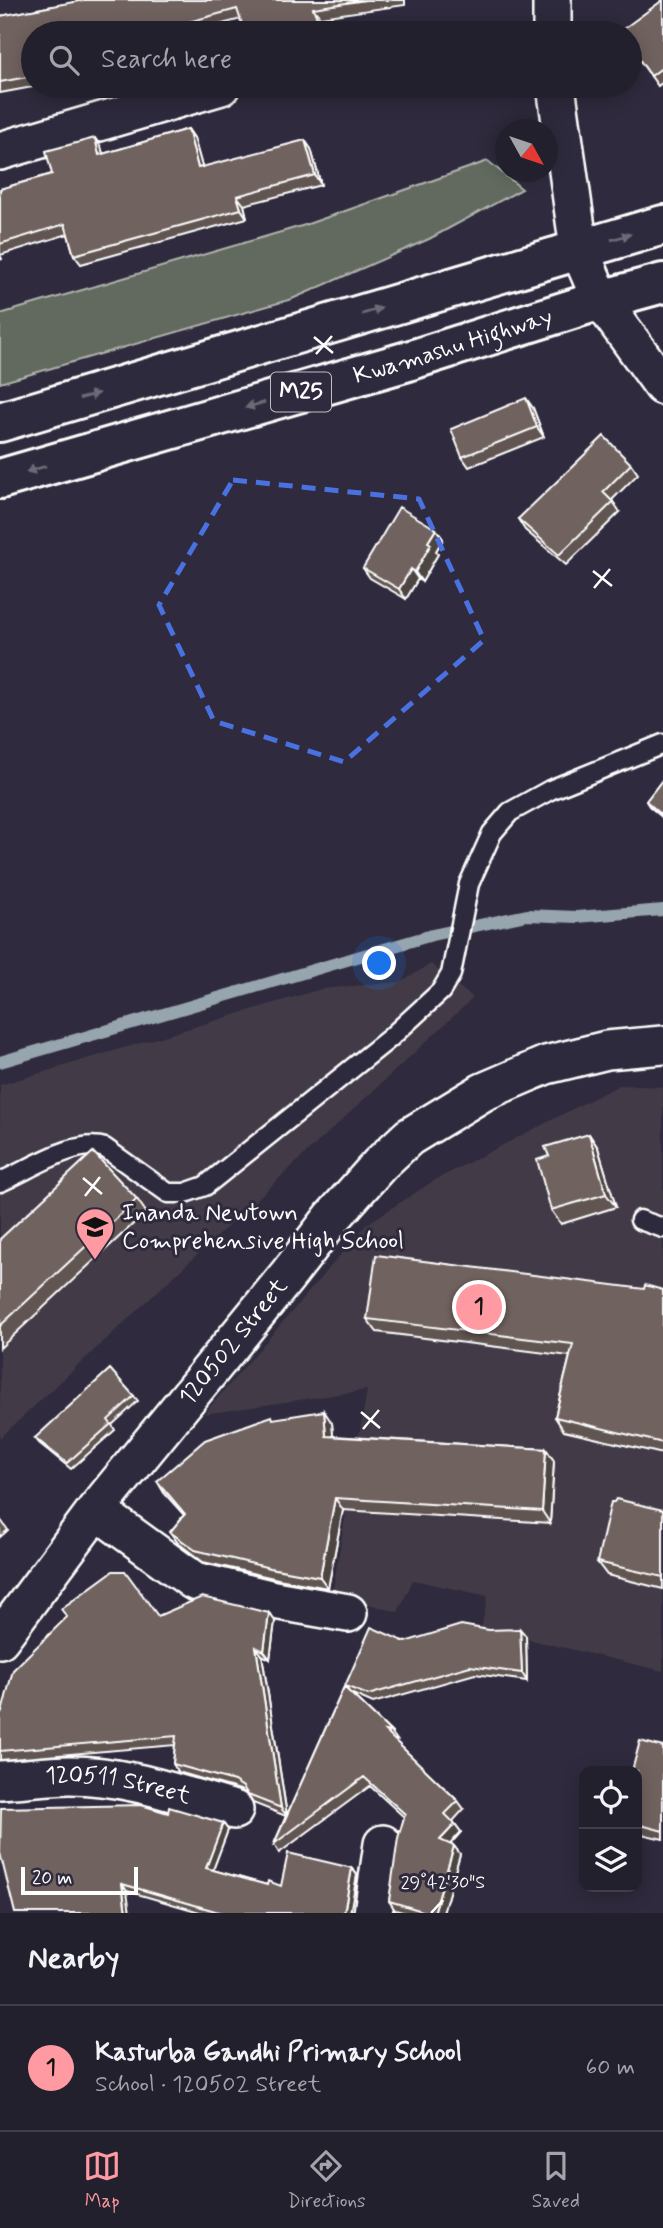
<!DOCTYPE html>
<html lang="en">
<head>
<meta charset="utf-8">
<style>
  body { margin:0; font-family:Mynerve,sans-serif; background:#2f2d3a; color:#f1f3f6 }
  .controls { position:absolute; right:21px; bottom:21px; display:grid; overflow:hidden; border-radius:14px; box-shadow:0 4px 18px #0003 }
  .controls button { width:63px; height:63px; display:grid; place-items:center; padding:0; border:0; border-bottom:2px solid #403e4a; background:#23202e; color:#f1f3f6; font:35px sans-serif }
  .compass { position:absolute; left:495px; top:119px; width:63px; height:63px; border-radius:50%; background:#23202e; box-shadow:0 4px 18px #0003; rotate:130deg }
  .scale { position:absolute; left:21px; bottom:18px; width:117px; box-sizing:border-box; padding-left:7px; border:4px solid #fff; border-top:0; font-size:19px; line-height:24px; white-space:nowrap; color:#fff; -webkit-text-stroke:5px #2f2a3d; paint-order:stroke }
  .you { position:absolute; left:380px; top:964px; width:24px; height:24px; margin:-18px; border:5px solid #fff; border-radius:50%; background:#1a73e8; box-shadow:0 0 0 10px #1a73e833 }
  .badge { display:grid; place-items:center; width:46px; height:46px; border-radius:50%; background:#ff9aa2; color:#111; font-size:23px; font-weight:700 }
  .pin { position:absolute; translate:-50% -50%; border:4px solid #fff; box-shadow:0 2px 7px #0006 }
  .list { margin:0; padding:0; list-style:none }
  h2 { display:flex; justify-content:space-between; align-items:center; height:91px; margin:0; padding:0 28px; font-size:30px }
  h2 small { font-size:23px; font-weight:400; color:#a3a3aa }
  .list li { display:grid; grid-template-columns:46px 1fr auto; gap:21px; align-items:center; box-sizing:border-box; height:126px; padding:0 28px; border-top:2px solid #403e4a }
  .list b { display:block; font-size:26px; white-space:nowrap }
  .list p { margin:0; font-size:23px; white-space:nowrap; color:#a3a3aa }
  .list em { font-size:23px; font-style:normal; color:#a3a3aa }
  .icon { flex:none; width:38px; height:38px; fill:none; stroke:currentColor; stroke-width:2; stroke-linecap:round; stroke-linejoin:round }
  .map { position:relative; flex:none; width:663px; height:1913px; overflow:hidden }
  .search { position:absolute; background:#23202e; box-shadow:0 4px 18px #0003; left:21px; right:21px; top:21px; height:77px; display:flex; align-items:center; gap:18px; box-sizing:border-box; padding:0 24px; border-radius:38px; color:#a3a3aa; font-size:26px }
  .sheet { height:217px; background:#23202e }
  nav { display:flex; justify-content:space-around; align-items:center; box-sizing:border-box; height:98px; border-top:2px solid #403e4a; background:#23202e; font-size:19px; color:#a3a3aa }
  nav a { display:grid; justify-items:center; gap:4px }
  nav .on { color:#ff9aa2 }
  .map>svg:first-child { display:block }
  .built { fill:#423b47 }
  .green { fill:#626a5e; stroke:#b0b4ae; stroke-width:2 }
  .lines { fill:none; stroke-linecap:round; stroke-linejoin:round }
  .stream { stroke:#96a5ae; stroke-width:12 }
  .service-casing { stroke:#fff; stroke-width:23 }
  .minor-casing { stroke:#fff; stroke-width:42 }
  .primary-casing { stroke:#fff; stroke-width:44 }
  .service { stroke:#2f2a3d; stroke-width:18 }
  .minor { stroke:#2f2a3d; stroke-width:37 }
  .primary { stroke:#2f2a3d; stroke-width:38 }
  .wall { fill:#605451; stroke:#fff; stroke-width:2 }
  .shaded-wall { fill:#4e4542; stroke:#fff; stroke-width:2 }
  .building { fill:#70625e; stroke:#fff; stroke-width:2 }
  .oneway { fill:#6d6a77 }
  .marked { fill:none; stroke:#4a71e0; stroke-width:5; stroke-dasharray:14 9; stroke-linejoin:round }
  .ticks { fill:none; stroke:#fff; stroke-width:2.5 }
  .labels { text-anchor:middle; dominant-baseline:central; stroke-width:6; stroke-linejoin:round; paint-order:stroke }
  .shield { fill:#2f2a3d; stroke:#c1bfc5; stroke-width:2 }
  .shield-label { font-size:23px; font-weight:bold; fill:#fff }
  .street-label { font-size:24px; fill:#fff; stroke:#2f2a3d }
  .poi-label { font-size:24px; fill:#fff; stroke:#2f2a3d; text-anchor:start }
  .ticks-label { font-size:18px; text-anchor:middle; fill:#fff; stroke:#2f2a3d; stroke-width:6; stroke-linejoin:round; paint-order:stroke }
</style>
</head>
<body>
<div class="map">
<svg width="663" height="1913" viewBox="0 0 663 1913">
  <rect width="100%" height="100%" fill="#2f2a3d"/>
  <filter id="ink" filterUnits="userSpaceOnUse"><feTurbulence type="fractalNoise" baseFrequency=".0143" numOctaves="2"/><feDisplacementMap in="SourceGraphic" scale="14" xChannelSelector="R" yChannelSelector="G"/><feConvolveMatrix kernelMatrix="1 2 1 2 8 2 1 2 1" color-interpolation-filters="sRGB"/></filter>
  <g filter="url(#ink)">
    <!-- built -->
    <path class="built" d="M 431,964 L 473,998 L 0,1438 L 0,1085 L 321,989 L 400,982 Z
      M 619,1085 L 663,1087 L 663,1671 L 481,1628 L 488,1596 L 413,1580 L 398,1612 L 332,1594 L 367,1390 L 204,1414 L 367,1224 L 435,1180 Z"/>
    <!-- green -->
    <path class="green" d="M 488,161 L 522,189 L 429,239 L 292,299 L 0,383 L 0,314 L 305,225 Z"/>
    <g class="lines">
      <!-- stream -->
      <path class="stream" d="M 0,1062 L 432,935 L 527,915 L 577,917 L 663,910"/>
      <defs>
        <path id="service" d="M 0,1182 C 29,1170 75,1138 105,1148 L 168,1193 L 185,1193 L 205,1186 L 390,1038 L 441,991 L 451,974 L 469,884 L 492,833 L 510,812 L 550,790 L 663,744
          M 640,1220 L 663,1228"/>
        <g id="minor">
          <path d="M 552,0 L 552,33"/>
          <path d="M 556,86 L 579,249 L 601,300 L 663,386"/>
          <path d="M 0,151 L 221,86"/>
          <path d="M 96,1510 L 194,1581 L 274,1600 L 348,1613"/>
          <path id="s1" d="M 0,1639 L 96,1510 L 287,1276 L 332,1218 L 380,1164 L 409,1137 L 483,1092 L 546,1065 L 607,1050 L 663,1045"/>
          <path id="s2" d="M 0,1780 C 23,1779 47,1775 70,1775 C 127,1775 180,1795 234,1810"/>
          <path d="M 373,1913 L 383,1844"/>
        </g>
        <g id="primary">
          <path d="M 0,422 L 663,225"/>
          <path id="s3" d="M 0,479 L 408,361 L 601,300 L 663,283"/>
        </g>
      </defs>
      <!-- service casing -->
      <use href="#service" class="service-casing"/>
      <!-- minor casing -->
      <use href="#minor" class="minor-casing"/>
      <!-- primary casing -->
      <use href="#primary" class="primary-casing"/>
      <!-- service -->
      <use href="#service" class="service"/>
      <!-- minor -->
      <use href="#minor" class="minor"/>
      <!-- primary -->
      <use href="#primary" class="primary"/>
    </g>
    <!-- wall -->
    <path class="wall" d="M 85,0 L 405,0 L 405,5 L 320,17 L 324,28 L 308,33 L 245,33 L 241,19 L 189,33 L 33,33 L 33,86 L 38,86 L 0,93 L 0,16 Z
      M 663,0 L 663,82 L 658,86 L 630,47 Z
      M 82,86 L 93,86 L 84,88 Z
      M 188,129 L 194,138 L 202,167 L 311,149 L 321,185 L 244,205 L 247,218 L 81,264 L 74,255 L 68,234 L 0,255 L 2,259 L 0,260 L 0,189 L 52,174 L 101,147 L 103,154 Z
      M 533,408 L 544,437 L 469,467 L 462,457 Z
      M 631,464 L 638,474 L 612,500 L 620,512 L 566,565 L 525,530 L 518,519 Z
      M 436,529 L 443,539 L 436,551 L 438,554 L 422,582 L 418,579 L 406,599 L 370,578 L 363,568 Z
      M 663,779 L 663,818 L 649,806 L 646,801 Z
      M 589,1134 L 598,1148 L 616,1207 L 561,1224 L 551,1210 L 549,1156 Z
      M 137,1199 L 146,1212 L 0,1348 L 0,1239 Z
      M 644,1289 L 663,1290 L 663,1454 L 564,1431 L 555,1417 L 570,1356 L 377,1332 L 367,1319 Z
      M 134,1396 L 138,1401 L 112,1425 L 115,1430 L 71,1469 L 39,1443 L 35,1438 Z
      M 274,1419 L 332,1423 L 333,1436 L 546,1449 L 554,1461 L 550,1523 L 343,1510 L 328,1588 L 278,1579 L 203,1562 L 178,1543 L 170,1532 L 184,1515 L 164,1493 L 157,1481 Z
      M 663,1510 L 663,1589 L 607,1575 L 597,1562 Z
      M 0,1519 L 8,1530 L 0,1537 Z
      M 269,1613 L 275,1621 L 270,1659 L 262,1655 L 287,1815 L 344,1687 L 391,1732 L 397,1740 L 394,1740 L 458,1801 L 464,1809 L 453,1821 L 461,1832 L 450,1844 L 454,1846 L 460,1854 L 443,1913 L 406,1913 L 395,1910 L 389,1901 L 404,1817 L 370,1786 L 279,1853 L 274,1844 L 286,1816 L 253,1803 L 247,1794 L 240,1790 L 178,1772 L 173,1764 L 175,1745 L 0,1760 L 0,1711 L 2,1712 L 158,1616 Z
      M 526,1636 L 527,1681 L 475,1674 L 373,1703 L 350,1693 L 345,1686 L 405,1642 Z
      M 663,1747 L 663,1839 L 637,1833 L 637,1771 Z
      M 168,1813 L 223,1823 L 228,1830 L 213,1870 L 267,1885 L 281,1886 L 352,1868 L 357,1875 L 350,1913 L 203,1913 L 127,1891 L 15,1913 Z"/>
    <!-- shaded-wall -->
    <path class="shaded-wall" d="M 313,8 L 320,17 L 324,28 L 317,18 Z
      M 188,129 L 194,138 L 205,177 L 198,168 Z
      M 95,138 L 101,147 L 106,164 L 99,155 Z
      M 305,140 L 311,149 L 321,185 L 315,175 Z
      M 237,196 L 244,205 L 247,218 L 241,209 Z
      M 526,398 L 533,408 L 544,437 L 537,427 Z
      M 436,529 L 443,539 L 436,551 L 438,554 L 422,582 L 415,572 L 428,542 Z
      M 411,569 L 418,579 L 406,599 L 399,589 Z
      M 589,1134 L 598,1148 L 616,1207 L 606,1194 Z
      M 324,1411 L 332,1423 L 334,1447 L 326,1436 Z
      M 546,1449 L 554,1461 L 550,1523 L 542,1511 Z
      M 335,1498 L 343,1510 L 328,1588 L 320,1577 Z
      M 269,1613 L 275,1621 L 270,1659 L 264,1651 Z
      M 520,1629 L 526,1636 L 527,1681 L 522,1673 Z
      M 256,1647 L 262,1655 L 287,1816 L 281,1808 Z
      M 223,1823 L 228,1830 L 211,1875 L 206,1868 Z
      M 455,1824 L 461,1832 L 446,1849 L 440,1840 Z
      M 454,1846 L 460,1854 L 443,1913 L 434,1913 Z
      M 352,1868 L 357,1875 L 350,1913 L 344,1913 Z
      M 122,1884 L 127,1891 L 130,1913 L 126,1913 Z"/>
    <!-- building -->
    <path class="building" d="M 85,0 L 366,0 L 313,8 L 317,18 L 273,33 L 245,33 L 237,9 L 151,32 L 152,33 L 33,33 L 33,76 L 0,82 L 0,16 Z
      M 663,0 L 663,67 L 651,76 L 630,46 L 630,33 L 620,33 L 619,32 Z
      M 188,129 L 198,168 L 305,140 L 315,175 L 237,196 L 241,209 L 74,255 L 65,224 L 0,244 L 0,189 L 52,174 L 46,151 L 95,138 L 99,155 Z
      M 526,398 L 537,427 L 462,457 L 451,429 Z
      M 604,436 L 631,464 L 603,492 L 613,502 L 559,555 L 518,519 Z
      M 399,507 L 436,529 L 428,542 L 431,544 L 415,572 L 411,569 L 399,589 L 363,568 Z
      M 663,779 L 663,816 L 646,801 Z
      M 589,1134 L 606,1194 L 551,1210 L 537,1160 L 549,1156 L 545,1147 Z
      M 93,1152 L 137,1199 L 0,1326 L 0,1239 Z
      M 376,1255 L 644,1289 L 645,1285 L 663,1290 L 663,1443 L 555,1417 L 573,1344 L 367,1319 Z
      M 110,1369 L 134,1396 L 108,1420 L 111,1424 L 67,1463 L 35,1438 Z
      M 324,1411 L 326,1436 L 546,1449 L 542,1511 L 335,1498 L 320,1577 L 270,1568 L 195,1550 L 170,1532 L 185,1514 L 157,1481 L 205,1440 L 272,1416 L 273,1419 Z
      M 616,1499 L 663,1510 L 663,1577 L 597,1562 L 611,1502 L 614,1502 Z
      M 113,1571 L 125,1571 L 158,1616 L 202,1597 L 269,1613 L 264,1651 L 256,1647 L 281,1808 L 248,1795 L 243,1787 L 234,1781 L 173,1764 L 176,1736 L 0,1751 L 0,1711 L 2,1712 L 13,1670 L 67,1617 L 61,1609 Z
      M 461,1625 L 489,1630 L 520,1629 L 522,1673 L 470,1666 L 368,1695 L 345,1686 L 371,1627 L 405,1642 Z
      M 344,1687 L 391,1732 L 385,1731 L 458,1801 L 445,1814 L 455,1824 L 440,1840 L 454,1846 L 434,1913 L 429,1913 L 389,1901 L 398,1838 L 405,1814 L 364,1777 L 274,1844 Z
      M 640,1741 L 663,1747 L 663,1831 L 637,1824 L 637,1771 L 632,1771 Z
      M 141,1805 L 168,1813 L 169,1807 L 223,1823 L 206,1868 L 267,1885 L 268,1881 L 281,1886 L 288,1853 L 352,1868 L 344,1913 L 222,1913 L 122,1884 L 126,1913 L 15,1913 L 0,1853 L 1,1808 Z"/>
    <!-- one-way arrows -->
    <defs><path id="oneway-solid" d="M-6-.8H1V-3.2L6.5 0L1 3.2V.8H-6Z" transform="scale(1.75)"/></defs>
    <g class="oneway">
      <use href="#oneway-solid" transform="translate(621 237) rotate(-16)"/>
      <use href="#oneway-solid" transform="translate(372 311) rotate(-17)"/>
      <use href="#oneway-solid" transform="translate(89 396) rotate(-16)"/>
      <use href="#oneway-solid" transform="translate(255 405) rotate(164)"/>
      <use href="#oneway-solid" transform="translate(36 469) rotate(164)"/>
    </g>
  </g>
  <!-- marked area -->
  <path class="marked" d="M 233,480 L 419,499 L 484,640 L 344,762 L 214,721 L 159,605 Z"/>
  <!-- ticks -->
  <path class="ticks" d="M 314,337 L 333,353M 316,354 L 332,336M 593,571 L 612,586M 594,588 L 610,569M 83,1178 L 102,1194M 85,1196 L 100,1177M 361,1412 L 380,1428M 363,1429 L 379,1410M 431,1913 L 443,1900"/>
  <!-- icons -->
  <defs>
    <symbol id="school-pin" viewBox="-11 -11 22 30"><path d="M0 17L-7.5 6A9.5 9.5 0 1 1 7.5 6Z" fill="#ff9aa2" stroke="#2f2a3d"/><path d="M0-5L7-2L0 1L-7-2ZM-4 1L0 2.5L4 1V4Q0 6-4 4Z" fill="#111"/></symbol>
  </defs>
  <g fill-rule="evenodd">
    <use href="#school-pin" x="73" y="1205" width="44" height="60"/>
  </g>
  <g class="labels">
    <!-- shield labels -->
    <rect class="shield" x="271" y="372.5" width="60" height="39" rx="5"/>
    <g class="shield-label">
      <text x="301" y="392">M25</text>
    </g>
    <!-- street labels -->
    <g class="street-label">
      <text stroke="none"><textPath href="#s3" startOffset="472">Kwamashu Highway</textPath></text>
      <text stroke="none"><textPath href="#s1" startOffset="378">120502 Street</textPath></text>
      <text stroke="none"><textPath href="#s2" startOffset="119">120511 Street</textPath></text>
    </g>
    <!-- poi labels -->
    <g class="poi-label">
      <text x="122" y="1213">Inanda Newtown<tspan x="122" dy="28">Comprehensive High School</tspan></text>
    </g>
  </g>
  <g class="ticks-label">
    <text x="443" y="1888">29°42'30"S</text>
  </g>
</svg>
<div class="controls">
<button><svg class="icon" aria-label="locate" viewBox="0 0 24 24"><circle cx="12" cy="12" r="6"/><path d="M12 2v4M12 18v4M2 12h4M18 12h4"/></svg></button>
<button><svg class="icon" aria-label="layers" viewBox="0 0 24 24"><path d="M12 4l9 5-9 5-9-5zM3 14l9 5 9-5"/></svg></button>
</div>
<svg class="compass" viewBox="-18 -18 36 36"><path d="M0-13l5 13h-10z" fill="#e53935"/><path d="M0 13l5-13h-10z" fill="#a3a3aa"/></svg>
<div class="scale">20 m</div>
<div class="you"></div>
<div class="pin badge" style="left:479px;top:1307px">1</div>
<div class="search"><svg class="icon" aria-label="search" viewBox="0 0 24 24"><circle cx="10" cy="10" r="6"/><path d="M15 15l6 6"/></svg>Search here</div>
</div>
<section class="sheet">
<h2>Nearby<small></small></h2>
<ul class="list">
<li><span class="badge">1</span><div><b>Kasturba Gandhi Primary School</b><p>School · 120502 Street</p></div><em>60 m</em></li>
</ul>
</section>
<nav>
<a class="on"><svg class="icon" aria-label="map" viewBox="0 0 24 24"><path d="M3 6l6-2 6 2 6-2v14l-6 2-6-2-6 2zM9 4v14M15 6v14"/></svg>Map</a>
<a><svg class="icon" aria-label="directions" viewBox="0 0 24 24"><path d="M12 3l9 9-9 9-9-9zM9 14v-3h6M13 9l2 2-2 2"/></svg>Directions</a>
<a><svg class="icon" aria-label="saved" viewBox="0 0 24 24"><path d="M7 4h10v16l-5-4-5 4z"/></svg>Saved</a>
</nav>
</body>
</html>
